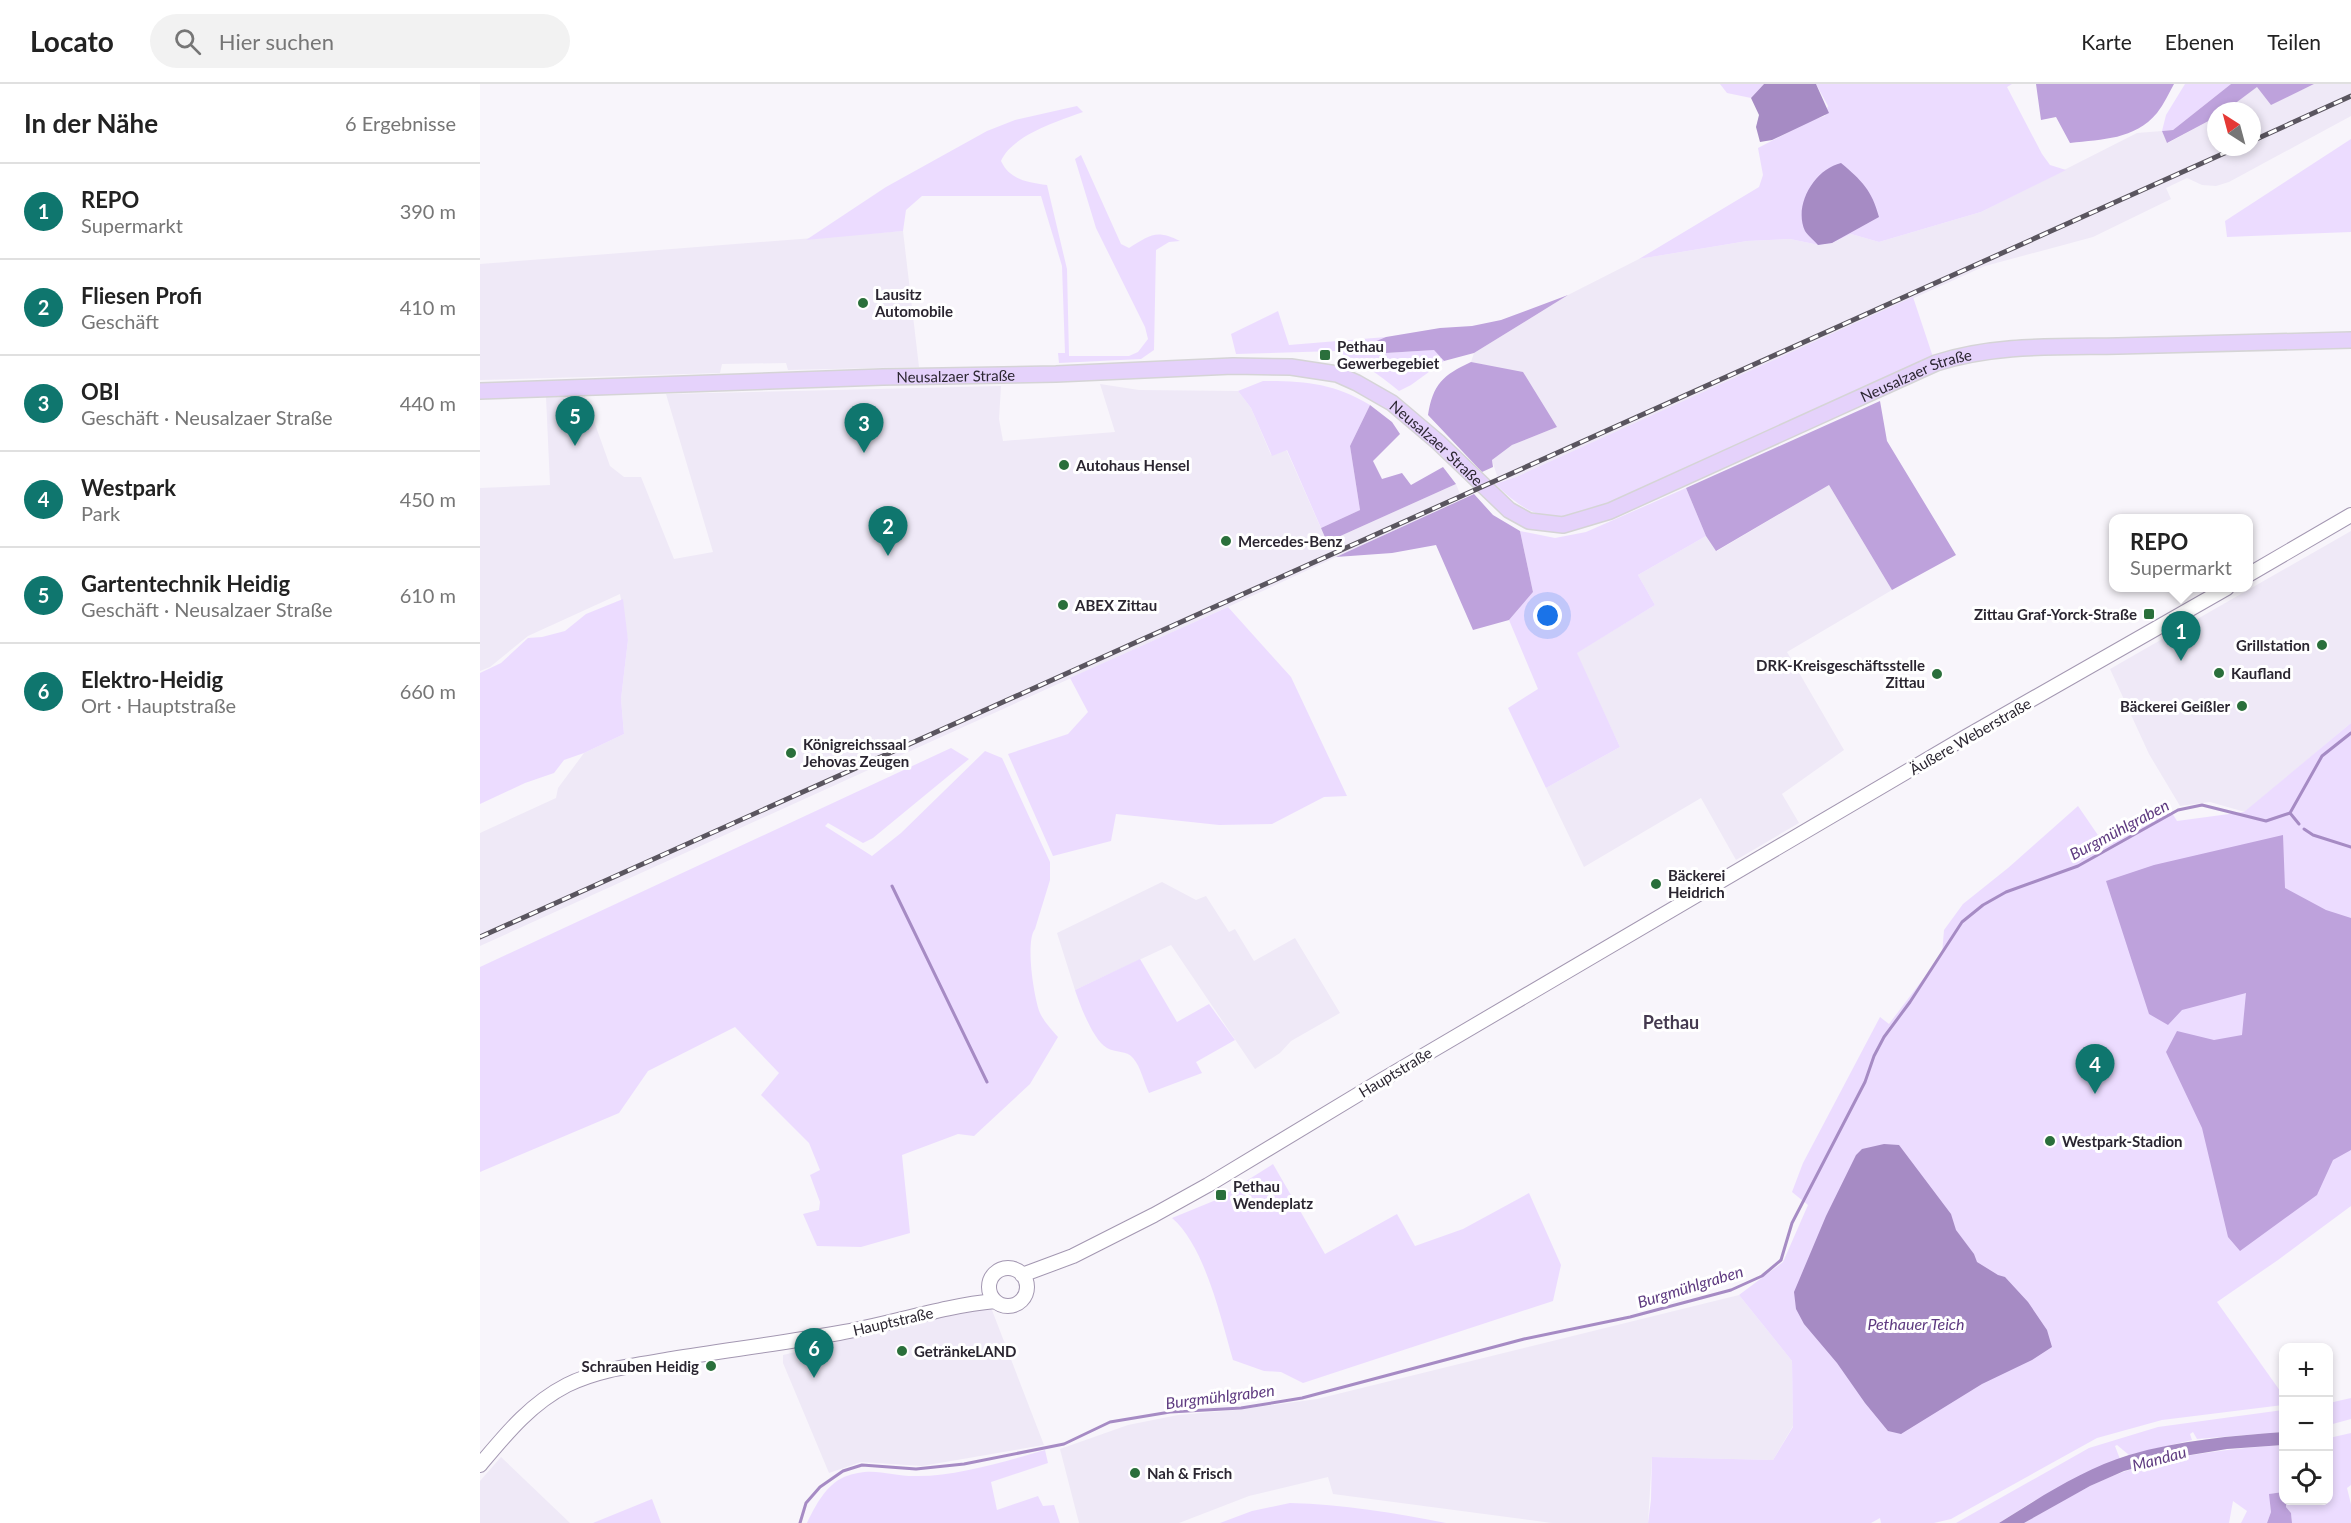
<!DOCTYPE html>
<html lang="de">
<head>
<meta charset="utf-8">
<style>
  body { margin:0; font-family:Lato,sans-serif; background:#f2f2f2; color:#222 }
  .controls { position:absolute; right:18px; bottom:18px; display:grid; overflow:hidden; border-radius:12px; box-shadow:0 3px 9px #0003 }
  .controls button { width:54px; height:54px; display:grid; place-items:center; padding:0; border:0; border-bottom:2px solid #e0e0e0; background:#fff; color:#222; font:30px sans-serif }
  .compass { position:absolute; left:1727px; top:18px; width:54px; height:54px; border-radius:50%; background:#fff; box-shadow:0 3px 9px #0003; rotate:324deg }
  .you { position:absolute; left:1068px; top:532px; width:21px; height:21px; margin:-15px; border:4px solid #fff; border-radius:50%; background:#1a73e8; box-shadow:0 0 0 9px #1a73e833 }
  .badge { display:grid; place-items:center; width:39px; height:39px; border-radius:50%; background:#0f766e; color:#fff; font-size:20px; font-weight:700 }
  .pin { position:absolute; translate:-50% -50px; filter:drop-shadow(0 2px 3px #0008) }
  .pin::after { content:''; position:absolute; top:32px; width:21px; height:18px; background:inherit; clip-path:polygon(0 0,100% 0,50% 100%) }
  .popup { position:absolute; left:1629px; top:430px; width:144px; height:78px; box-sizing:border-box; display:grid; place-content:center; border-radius:12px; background:#fff; filter:drop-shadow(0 2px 4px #0005); font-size:20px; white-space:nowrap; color:#767676 }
  .popup b { font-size:22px; color:#222 }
  .popup::after { content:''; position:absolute; left:50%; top:100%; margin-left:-12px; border:12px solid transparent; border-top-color:#fff }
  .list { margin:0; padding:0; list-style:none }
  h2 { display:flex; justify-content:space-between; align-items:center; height:78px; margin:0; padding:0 24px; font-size:26px }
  h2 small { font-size:20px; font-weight:400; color:#767676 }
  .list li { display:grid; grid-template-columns:39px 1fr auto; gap:18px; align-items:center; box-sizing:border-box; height:96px; padding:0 24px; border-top:2px solid #e0e0e0 }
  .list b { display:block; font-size:22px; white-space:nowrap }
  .list p { margin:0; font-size:20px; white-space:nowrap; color:#767676 }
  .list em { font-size:20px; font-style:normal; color:#767676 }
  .icon { flex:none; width:33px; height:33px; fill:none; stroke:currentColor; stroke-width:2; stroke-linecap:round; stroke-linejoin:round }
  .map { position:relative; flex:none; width:1871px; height:1439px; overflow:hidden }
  header { display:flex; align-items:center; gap:36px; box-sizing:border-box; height:84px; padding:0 30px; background:#fff; border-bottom:2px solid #e0e0e0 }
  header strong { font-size:28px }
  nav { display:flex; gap:33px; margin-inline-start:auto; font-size:21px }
  .search { width:420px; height:54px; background:#f2f2f2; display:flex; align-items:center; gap:15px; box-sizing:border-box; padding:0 21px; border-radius:33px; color:#767676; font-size:22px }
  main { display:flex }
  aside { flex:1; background:#fff }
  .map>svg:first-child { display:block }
  .built { fill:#efe9f7 }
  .green { fill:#ecdcff }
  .forest { fill:#bea2dc }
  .water { fill:#a68bc4 }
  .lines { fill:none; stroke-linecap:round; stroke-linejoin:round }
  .stream { stroke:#a68bc4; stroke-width:3 }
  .secondary-casing { stroke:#a397b1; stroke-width:16 }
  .primary-casing { stroke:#d5d4d6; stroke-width:18 }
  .secondary { stroke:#fff; stroke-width:14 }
  .primary { stroke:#e5d2fb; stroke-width:15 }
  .rail-casing { stroke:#5a555f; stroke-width:5 }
  .rail { stroke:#fff; stroke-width:3; stroke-dasharray:9; stroke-linecap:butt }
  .poi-dot { fill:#2a6f3b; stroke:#fff; stroke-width:2 }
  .labels { text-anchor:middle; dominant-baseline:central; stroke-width:6; stroke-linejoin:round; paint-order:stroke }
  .poi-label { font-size:15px; font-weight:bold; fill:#2b2631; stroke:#fff; text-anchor:start }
  .street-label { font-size:15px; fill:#2b2631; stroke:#fff }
  .water-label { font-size:16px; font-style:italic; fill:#5e3a80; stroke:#fff }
  .quarter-label { font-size:18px; font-weight:bold; fill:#44394f; stroke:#fff }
</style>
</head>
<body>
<header>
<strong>Locato</strong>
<div class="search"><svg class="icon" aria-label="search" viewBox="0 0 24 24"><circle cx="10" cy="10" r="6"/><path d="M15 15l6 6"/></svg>Hier suchen</div>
<nav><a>Karte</a><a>Ebenen</a><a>Teilen</a></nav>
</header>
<main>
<aside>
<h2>In der Nähe<small>6 Ergebnisse</small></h2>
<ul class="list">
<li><span class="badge">1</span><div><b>REPO</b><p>Supermarkt</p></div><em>390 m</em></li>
<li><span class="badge">2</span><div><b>Fliesen Profi</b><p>Geschäft</p></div><em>410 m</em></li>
<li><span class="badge">3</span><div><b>OBI</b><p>Geschäft · Neusalzaer Straße</p></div><em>440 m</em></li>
<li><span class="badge">4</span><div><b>Westpark</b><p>Park</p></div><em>450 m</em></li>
<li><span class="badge">5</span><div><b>Gartentechnik Heidig</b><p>Geschäft · Neusalzaer Straße</p></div><em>610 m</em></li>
<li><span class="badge">6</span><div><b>Elektro-Heidig</b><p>Ort · Hauptstraße</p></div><em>660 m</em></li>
</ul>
</aside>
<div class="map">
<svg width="1871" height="1439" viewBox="0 0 1871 1439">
  <rect width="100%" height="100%" fill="#f8f5fb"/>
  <!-- built -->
  <path class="built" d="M 1834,0 L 1871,0 L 1871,32 L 1749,98 L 1736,102 L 1722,101 L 1707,94 L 1686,104 L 1691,115 L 1613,153 L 1505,182 L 1036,393 L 1019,398 L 1012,376 L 1032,361 L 1077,343 L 991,278 L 994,269 L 1088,211 L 1159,175 L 1267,157 L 1310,155 L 1339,161 L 1352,159 L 1371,150 L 1399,158 L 1501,128 L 1657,49 L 1682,47 L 1688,59 L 1736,33 L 1736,63 L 1772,63 L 1772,27 L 1745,27 L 1778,2 L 1792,20 Z
    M 423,147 L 439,283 L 308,286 L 306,279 L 242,280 L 240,289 L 0,296 L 0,180 Z
    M 620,300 L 659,306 L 758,307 L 771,324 L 791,371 L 806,365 L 847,458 L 976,400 L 982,415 L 748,523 L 0,862 L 0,749 L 76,714 L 78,704 L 104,669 L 144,650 L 141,615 L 148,556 L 140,510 L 48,552 L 10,583 L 0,587 L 0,404 L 70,401 L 66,313 L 105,312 L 130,382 L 144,393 L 161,393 L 194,475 L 233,468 L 186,310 L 521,302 L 519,335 L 523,357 L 635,348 Z
    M 1349,401 L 1412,506 L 1307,568 L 1364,666 L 1302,710 L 1319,739 L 1256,776 L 1221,714 L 1104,783 L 1066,704 L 1140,663 L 1096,569 L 1175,521 L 1158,491 L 1226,452 L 1237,467 Z
    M 1871,447 L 1871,639 L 1765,728 L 1730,718 L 1700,722 L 1669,670 L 1630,585 Z
    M 682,798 L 716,816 L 726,812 L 749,848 L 755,845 L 774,877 L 815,854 L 860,929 L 811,957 L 800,969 L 775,985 L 691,861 L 595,906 L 577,849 Z
    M 1259,1211 L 1312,1277 L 1313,1342 L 1293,1376 L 1172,1373 L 1168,1439 L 1072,1439 L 853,1410 L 848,1393 L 769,1412 L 699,1439 L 599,1439 L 580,1365 L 648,1341 L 698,1331 L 756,1326 L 837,1315 Z
    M 510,1221 L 564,1361 L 442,1382 L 381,1378 L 349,1389 L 303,1279 L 303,1271 Z
    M 21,1373 L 90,1439 L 0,1439 L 0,1397 Z"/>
  <!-- green -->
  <path class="green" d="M 1240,0 L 1284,0 L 1271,14 L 1247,9 Z
    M 1336,0 L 1532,0 L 1527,3 L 1562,70 L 1570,81 L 1586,86 L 1501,128 L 1399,158 L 1371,150 L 1352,159 L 1339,161 L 1310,155 L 1267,157 L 1159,175 L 1279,103 L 1283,91 L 1278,64 L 1332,36 L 1345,32 L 1348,22 Z
    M 1705,0 L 1751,0 L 1693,46 L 1682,47 L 1686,31 Z
    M 597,22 L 603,28 C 579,37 532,51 521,77 C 530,96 547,98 567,101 L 587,185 L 589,272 L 649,272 L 658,268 L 668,255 L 665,243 L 616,144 L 595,75 L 601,71 L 641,160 L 649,164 C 670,151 676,145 700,157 L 689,158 L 676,166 L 674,266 L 661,275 L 579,279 L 578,269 L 585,269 L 582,182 L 561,112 L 442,112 L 426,126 L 423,147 L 326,156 L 406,103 L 507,47 L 535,36 Z
    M 1871,55 L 1871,148 L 1747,153 L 1745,137 Z
    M 1433,213 L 1454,276 L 1130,422 C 1076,438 1058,441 1015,400 L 1036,393 Z
    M 798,227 L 809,261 L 906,253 L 883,263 L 890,270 L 954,266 L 964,277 L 931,301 L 919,307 C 899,291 880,276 855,267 L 756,270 L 751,250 Z
    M 783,297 C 825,297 853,299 890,321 L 870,362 L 880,426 L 841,444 L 807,366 L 792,372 L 771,324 L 758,307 Z
    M 1206,404 L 1226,452 L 1158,491 L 1175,521 L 1097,569 L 1140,663 L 1066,704 L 1028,624 L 1058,605 L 1029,536 L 1053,508 L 1040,447 L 1075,454 L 1106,448 Z
    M 143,515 L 148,556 L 141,615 L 144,650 L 104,669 L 84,676 L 74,689 L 45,699 L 0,720 L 0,589 L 21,579 L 48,554 L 62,553 L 85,547 L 106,530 Z
    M 748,523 L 811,593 L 867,712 L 844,713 L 792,740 L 739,741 L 636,730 L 631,757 L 573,772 L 528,670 L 588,650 L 608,628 L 590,594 Z
    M 1871,639 L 1871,1122 L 1798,1176 L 1737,1218 L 1803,1311 L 1803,1321 L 1682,1336 L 1617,1354 L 1471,1435 L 1454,1439 L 1401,1439 L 1400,1434 L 1391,1439 L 1168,1439 L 1171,1416 L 1172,1373 L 1293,1376 L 1313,1343 L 1312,1277 L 1259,1211 L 1303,1178 L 1328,1121 L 1312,1108 L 1323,1079 L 1400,933 L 1409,940 L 1462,870 L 1464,846 L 1483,820 L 1528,784 L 1598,722 L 1622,757 L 1686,719 L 1697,737 L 1764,728 Z
    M 471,664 L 489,675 L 393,754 L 383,759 L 348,739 L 345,742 L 392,772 L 421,749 L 505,667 L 522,674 L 570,778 L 570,796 L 555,845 C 545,857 554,915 560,929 C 564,938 572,946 578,953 L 550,1000 L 494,1052 L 478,1050 L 422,1071 L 430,1149 L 381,1163 L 337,1162 L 323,1130 L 339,1126 L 340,1118 L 330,1091 L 340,1086 L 329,1059 L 281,1011 L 299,989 L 255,943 L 168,987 L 139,1029 L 0,1088 L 0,883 Z
    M 660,875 L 697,938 L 729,920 L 755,956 L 716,978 L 722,989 L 669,1009 C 664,999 661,983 653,974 C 647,966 635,969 627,964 C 613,956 600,921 595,906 Z
    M 793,1080 L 845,1170 L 917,1130 L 935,1162 L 983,1145 L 1049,1109 L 1081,1181 L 1073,1217 L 823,1299 L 801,1288 L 784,1287 L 753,1276 C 741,1235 725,1162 692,1134 L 736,1116 Z
    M 1871,1314 L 1871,1335 L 1849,1341 L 1849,1319 Z
    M 1803,1326 L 1803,1348 L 1717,1355 L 1713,1348 L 1710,1350 L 1712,1356 L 1649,1371 L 1637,1361 L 1635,1362 L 1640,1375 L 1612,1387 L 1552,1418 L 1519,1439 L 1476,1439 L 1609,1364 L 1678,1343 Z
    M 1871,1349 L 1871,1401 L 1867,1404 L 1871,1420 L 1871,1439 L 1812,1439 L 1811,1429 L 1806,1423 L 1806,1417 L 1848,1416 L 1849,1354 Z
    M 1803,1361 L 1803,1408 L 1790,1410 L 1791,1428 L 1787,1439 L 1761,1439 L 1767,1427 L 1753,1417 L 1749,1439 L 1544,1439 C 1576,1421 1610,1399 1646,1387 C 1697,1370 1750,1365 1803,1361 Z
    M 565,1366 L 568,1379 L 511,1398 L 517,1426 L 558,1412 L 563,1422 L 574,1421 L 580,1439 L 327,1439 C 335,1422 346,1401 364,1393 C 393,1381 411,1393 438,1392 C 478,1392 526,1377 565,1366 Z
    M 172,1415 L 181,1439 L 113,1439 Z
    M 810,1419 C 863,1420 914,1429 966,1439 L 740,1439 L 772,1427 Z"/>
  <!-- forest -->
  <path class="forest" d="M 1556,0 L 1694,0 C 1689,9 1684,20 1677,29 C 1654,56 1623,55 1590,59 L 1576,33 L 1561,36 Z
    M 1751,0 L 1834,0 L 1791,21 L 1777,3 L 1745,27 L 1736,27 L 1736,33 L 1687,59 L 1682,47 L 1693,46 Z
    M 1088,211 L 994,269 L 964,277 L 954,266 L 890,270 L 882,263 L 906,253 L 960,244 L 992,242 L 1021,236 Z
    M 991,278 L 1043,288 L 1077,343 L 1032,361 L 1012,376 L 1013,383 L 1002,388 L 948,331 C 953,300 963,291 991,278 Z
    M 1400,317 L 1407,357 L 1476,471 L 1412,506 L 1349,401 L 1236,467 L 1226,452 L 1206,404 Z
    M 890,321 L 912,338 L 920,350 L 893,377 L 902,395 L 922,389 L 931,401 L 963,383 L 976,400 L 847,458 L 841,444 L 880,426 L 870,362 Z
    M 994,410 L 1013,431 L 1040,447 L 1053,508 L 1029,536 L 993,546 L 956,461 L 912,469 L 856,473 Z
    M 1803,751 L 1805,804 L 1846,826 L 1871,834 L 1871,1066 L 1853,1076 L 1837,1111 L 1760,1167 L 1748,1153 L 1722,1044 L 1686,968 L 1697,947 L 1734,956 L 1762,951 L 1766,909 L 1702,926 L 1688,941 L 1669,930 L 1626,797 L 1674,781 Z
    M 1803,1408 L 1804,1416 L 1806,1417 L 1806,1423 L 1811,1429 L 1812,1439 L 1787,1439 L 1791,1428 L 1789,1410 Z"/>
  <!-- water -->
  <path class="water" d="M 1284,0 L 1336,0 L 1349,29 L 1292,56 L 1280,58 L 1276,43 L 1279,31 L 1271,14 Z
    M 1361,79 C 1381,96 1392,106 1399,133 L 1352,159 L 1338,161 C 1334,156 1328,152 1325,147 C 1313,121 1335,85 1361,79 Z
    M 1404,1060 L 1419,1061 L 1471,1130 L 1476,1146 L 1494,1170 L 1497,1178 L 1518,1191 L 1525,1193 L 1548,1218 L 1567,1246 L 1572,1263 L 1552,1276 L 1502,1300 L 1421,1350 L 1408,1347 L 1385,1319 L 1357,1279 L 1324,1240 L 1316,1225 L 1314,1208 L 1346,1132 L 1376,1071 L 1382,1065 Z
    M 1803,1348 L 1803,1361 L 1747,1365 L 1692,1374 L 1644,1387 L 1610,1402 L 1544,1439 L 1519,1439 C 1559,1414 1603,1385 1649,1371 C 1700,1356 1751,1352 1803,1348 Z"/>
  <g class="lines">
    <!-- stream -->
    <path class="stream" d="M 1810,729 L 1819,740
      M 1824,745 L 1833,751 L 1871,763
      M 412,802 L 507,998
      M 320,1439 L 326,1419 L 340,1403 L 363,1387 L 382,1381 L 436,1385 L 484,1380 L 584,1360 L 630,1338 L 690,1328 L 761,1324 L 822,1314 L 1044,1255 L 1150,1233 L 1251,1206 L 1282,1192 L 1301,1176 L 1312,1139 L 1385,998 L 1394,972 L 1404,953 L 1430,918 L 1482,838 L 1503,821 L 1526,808 L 1598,782 L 1698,726 L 1722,721 L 1786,737 L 1810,729 L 1842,672 L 1871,649"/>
    <defs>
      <path id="secondary" d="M 1768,491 L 1871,431
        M509 1203a19 19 0 1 1 38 0a19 19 0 1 1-38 0Z
        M 542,1191 L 593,1172 L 674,1131 L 728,1101 L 902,996 L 1484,654 L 1747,504
        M 0,1381 C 26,1350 50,1320 87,1301 C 119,1285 157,1281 192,1275 C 248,1266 303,1259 359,1249 C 411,1240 462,1222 515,1217"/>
      <g id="primary">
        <path id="s1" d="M 0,307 L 403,293 L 576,290 L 753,282 L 811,283 L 857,290 L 877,299 L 912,319 L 958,358 L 1029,426 L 1049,437 L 1083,441 L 1130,427 L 1456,279 C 1514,260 1577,263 1638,262 C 1715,260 1793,258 1871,256"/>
      </g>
    </defs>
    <!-- secondary casing -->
    <use href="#secondary" class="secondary-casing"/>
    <!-- primary casing -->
    <use href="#primary" class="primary-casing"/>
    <!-- secondary -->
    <use href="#secondary" class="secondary"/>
    <!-- primary -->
    <use href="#primary" class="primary"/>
    <defs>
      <path id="rail" d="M 1772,57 L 1871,12
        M 0,853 L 1758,63"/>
    </defs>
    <!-- rail casing -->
    <use href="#rail" class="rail-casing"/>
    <!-- rail -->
    <use href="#rail" class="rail"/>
  </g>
  <!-- markers -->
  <g class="poi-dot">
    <circle cx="383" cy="219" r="6"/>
    <rect x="839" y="265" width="12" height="12" rx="3"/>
    <circle cx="584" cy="381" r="6"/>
    <circle cx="746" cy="457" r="6"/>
    <circle cx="583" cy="521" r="6"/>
    <rect x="1663" y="524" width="12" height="12" rx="3"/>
    <circle cx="1842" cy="561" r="6"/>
    <circle cx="1739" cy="589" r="6"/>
    <circle cx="1457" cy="590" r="6"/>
    <circle cx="1762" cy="622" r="6"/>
    <circle cx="311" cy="669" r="6"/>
    <circle cx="1176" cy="800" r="6"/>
    <circle cx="1570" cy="1057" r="6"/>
    <rect x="735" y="1105" width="12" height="12" rx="3"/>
    <circle cx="422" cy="1267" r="6"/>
    <circle cx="231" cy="1282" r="6"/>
    <circle cx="655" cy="1389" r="6"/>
  </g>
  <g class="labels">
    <!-- poi labels -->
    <g class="poi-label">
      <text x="395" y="210">Lausitz<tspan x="395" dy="17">Automobile</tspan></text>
      <text x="857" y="262">Pethau<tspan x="857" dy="17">Gewerbegebiet</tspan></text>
      <text x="596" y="381">Autohaus Hensel</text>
      <text x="758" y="457">Mercedes-Benz</text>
      <text x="595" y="521">ABEX Zittau</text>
      <text x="1657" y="530" text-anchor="end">Zittau Graf-Yorck-Straße</text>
      <text x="1830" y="561" text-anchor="end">Grillstation</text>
      <text x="1445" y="581" text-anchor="end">DRK-Kreisgeschäftsstelle<tspan x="1445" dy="17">Zittau</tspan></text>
      <text x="1751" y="589">Kaufland</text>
      <text x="1750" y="622" text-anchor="end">Bäckerei Geißler</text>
      <text x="323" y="660">Königreichssaal<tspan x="323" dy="17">Jehovas Zeugen</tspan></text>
      <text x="1188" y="791">Bäckerei<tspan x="1188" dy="17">Heidrich</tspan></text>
      <text x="1582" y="1057">Westpark-Stadion</text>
      <text x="753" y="1102">Pethau<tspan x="753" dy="17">Wendeplatz</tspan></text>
      <text x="434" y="1267">GetränkeLAND</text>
      <text x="219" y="1282" text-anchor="end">Schrauben Heidig</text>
      <text x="667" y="1389">Nah &amp; Frisch</text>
    </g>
    <!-- street labels -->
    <g class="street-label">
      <text stroke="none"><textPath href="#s1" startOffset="476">Neusalzaer Straße</textPath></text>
      <text stroke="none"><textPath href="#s1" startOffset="1520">Neusalzaer Straße</textPath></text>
      <text stroke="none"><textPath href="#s1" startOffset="980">Neusalzaer Straße</textPath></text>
      <text transform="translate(1490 652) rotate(-30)">Äußere Weberstraße</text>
      <text transform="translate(915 988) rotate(-31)">Hauptstraße</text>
      <text transform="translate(413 1237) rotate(-13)">Hauptstraße</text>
    </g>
    <!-- water labels -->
    <g class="water-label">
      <text transform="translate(1639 745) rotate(-28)">Burgmühlgraben</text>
      <text transform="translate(1210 1202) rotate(-17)">Burgmühlgraben</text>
      <text x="1436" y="1239">Pethauer Teich</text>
      <text transform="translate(740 1312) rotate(-7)">Burgmühlgraben</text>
      <text transform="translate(1679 1374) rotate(-15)">Mandau</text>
    </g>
    <!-- quarter labels -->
    <g class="quarter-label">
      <text x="1191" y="938">Pethau</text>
    </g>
  </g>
</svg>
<div class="controls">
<button>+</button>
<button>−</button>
<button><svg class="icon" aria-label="locate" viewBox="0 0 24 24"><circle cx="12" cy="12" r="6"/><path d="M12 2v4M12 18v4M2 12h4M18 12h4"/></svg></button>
</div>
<svg class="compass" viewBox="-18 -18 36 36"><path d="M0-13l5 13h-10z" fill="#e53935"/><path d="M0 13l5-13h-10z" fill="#767676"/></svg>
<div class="you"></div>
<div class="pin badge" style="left:1701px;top:577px">1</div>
<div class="popup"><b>REPO</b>Supermarkt</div>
<div class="pin badge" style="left:408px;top:472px">2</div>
<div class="pin badge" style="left:384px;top:369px">3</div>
<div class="pin badge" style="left:1615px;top:1010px">4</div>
<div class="pin badge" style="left:95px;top:362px">5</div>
<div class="pin badge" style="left:334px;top:1294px">6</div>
</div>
</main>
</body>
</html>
